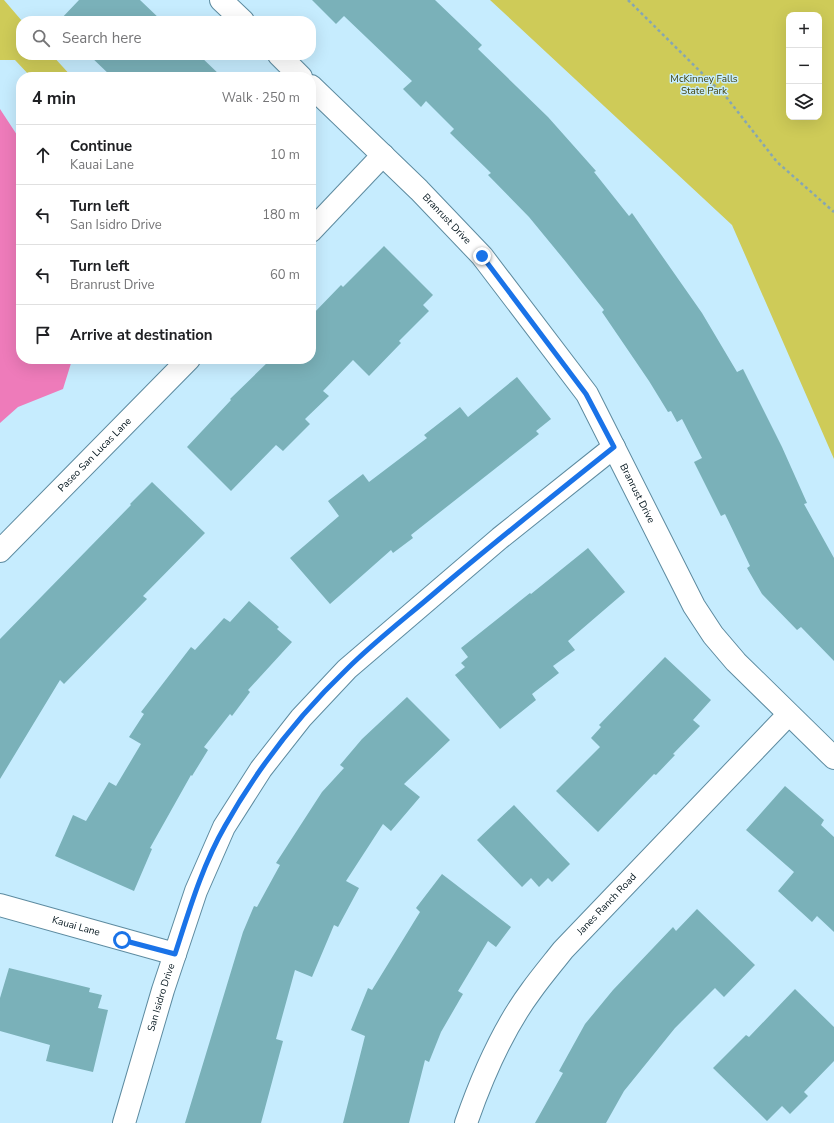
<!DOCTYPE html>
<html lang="en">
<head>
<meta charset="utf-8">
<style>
  body { margin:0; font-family:"Nunito Sans",sans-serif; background:#f2f2f2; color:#202124 }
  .controls { position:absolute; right:12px; top:12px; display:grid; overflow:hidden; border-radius:8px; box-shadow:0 4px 16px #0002 }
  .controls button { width:36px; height:36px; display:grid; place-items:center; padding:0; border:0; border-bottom:1px solid #e0e0e0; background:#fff; color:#202124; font:20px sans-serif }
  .stop { position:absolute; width:12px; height:12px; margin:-9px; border:3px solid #1a73e8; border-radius:50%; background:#fff }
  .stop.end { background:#1a73e8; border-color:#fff; box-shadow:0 1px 4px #0008 }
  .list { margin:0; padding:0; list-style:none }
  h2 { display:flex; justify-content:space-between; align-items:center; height:52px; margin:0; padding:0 16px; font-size:17px }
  h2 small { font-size:13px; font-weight:400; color:#757577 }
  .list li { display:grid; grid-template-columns:26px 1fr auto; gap:12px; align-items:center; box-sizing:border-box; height:60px; padding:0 16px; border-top:1px solid #e0e0e0 }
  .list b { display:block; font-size:15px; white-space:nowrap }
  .list p { margin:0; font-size:13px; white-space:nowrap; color:#757577 }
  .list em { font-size:13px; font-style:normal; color:#757577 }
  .icon { flex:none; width:22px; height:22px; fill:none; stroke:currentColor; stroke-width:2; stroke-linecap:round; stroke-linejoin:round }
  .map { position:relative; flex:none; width:834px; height:1123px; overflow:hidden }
  .search { position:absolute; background:#fff; box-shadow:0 4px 16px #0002; left:16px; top:16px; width:300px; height:44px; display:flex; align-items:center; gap:10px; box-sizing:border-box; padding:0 14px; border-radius:16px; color:#757577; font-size:15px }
  .panel { position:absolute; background:#fff; box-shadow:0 4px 16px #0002; left:16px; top:72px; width:300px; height:292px; border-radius:16px }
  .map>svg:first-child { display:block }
  .green { fill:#cecb58; fill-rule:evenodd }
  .water { fill:#ee7bba }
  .building { fill:#7ab1b9 }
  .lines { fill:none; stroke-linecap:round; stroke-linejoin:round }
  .street-casing { stroke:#5d8ba0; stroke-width:24 }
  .path { stroke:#86a6b4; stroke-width:2.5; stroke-dasharray:3 3; stroke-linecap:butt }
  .street { stroke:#fff; stroke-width:22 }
  .route { stroke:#1a73e8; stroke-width:5 }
  .labels { text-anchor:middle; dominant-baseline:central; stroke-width:3; stroke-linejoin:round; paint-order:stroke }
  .park-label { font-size:10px; fill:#444207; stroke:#c6ecfe }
  .street-label { font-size:10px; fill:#03151d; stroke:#c6ecfe }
</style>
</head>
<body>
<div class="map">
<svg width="834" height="1123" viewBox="0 0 834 1123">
  <rect width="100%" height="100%" fill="#c6ecfe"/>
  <!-- green -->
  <path class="green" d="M 0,0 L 4,0 L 22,21 L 21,55 L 52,55 L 72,77 L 31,77 L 15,60 L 0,60 Z
    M 490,0 L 834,0 L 834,459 L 732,225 ZM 789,15 L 819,15 L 819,117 L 789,117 Z"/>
  <!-- water -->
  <path class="water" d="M 0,109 L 19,138 L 21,149 L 21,359 L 72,360 L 63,389 L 18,407 L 0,423 Z"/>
  <!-- building -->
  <path class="building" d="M 79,0 L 140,0 L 162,21 L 59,21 Z
    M 312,0 L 435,0 L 482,45 L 478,49 L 548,117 L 596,171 L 594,172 L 629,216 L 632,213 L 702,313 L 737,372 L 743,369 L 782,447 L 807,503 L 804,504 L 834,558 L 834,661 L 801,627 L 797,630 L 762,594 L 747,568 L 750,566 L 725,514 L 721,516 L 694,462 L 702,458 L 682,419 L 677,422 L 671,411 L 668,412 L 649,381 L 602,312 L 604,310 L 566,262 L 529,217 L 488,175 L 491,173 L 450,133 L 454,129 L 426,101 L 421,107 L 403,89 L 412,81 L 344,16 L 336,24 Z
    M 89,55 L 199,55 L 222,77 L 112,77 Z
    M 384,246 L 433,295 L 423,305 L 429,311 L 399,341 L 401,343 L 369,376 L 353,360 L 323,391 L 329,396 L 305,419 L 310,424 L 283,451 L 276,445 L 231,491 L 187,447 L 231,400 L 230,399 L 271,359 L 311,359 L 311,316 L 341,285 L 343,287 Z
    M 517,377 L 551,419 L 536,431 L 539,434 L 411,535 L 413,538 L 393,553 L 391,550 L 330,604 L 290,558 L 339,516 L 328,501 L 363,474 L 369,482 L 427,438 L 424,435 L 460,407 L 468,417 Z
    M 152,482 L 205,533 L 143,596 L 147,599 L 64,684 L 60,680 L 0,779 L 0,639 L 131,505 L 130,504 Z
    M 588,548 L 625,592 L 568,641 L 575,650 L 553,666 L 559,673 L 532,694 L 536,700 L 500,729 L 455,675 L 465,667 L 461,663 L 468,657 L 461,648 L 530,593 L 531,594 Z
    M 249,601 L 279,627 L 277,629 L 292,642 L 248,690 L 250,692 L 232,716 L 230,714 L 204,747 L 208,750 L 192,776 L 191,775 L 150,848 L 152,849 L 134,891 L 55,856 L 73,815 L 86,821 L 109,782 L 116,786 L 141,744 L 129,737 L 144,714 L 141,712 L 191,647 L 195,650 L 224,618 L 230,622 Z
    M 665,657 L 711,700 L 693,720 L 700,726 L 673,754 L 675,755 L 656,775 L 654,774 L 598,832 L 556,791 L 600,747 L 591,738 L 601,727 L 599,725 Z
    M 407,697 L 450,740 L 404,784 L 420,797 L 391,831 L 383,824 L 346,881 L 359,888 L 338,927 L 334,925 L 312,977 L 295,970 L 276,1039 L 283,1041 L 261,1123 L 185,1123 L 243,932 L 254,906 L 257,907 L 280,865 L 276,863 L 322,792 L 344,768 L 340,765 L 362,739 Z
    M 785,786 L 824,820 L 821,825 L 834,837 L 834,932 L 817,916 L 812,922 L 778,891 L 794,872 L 746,830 Z
    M 514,805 L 570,864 L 552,882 L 548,878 L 539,887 L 531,878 L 522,887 L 477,840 Z
    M 442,874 L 511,927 L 496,947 L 488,941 L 458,991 L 463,994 L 441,1032 L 429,1062 L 425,1060 L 409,1123 L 343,1123 L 365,1036 L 351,1030 L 368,988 L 372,990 L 420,912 L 416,908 Z
    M 697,909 L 755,965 L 724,997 L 715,988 L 675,1028 L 624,1091 L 606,1123 L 535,1123 L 563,1073 L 559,1071 L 585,1024 L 613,990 L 673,927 L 676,931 Z
    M 9,968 L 90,988 L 89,992 L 102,995 L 98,1008 L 108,1010 L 93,1072 L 46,1061 L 50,1045 L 0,1031 L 0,998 Z
    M 795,989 L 834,1027 L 834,1061 L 804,1092 L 808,1096 L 790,1114 L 782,1106 L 767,1121 L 713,1068 L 746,1035 L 749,1037 Z"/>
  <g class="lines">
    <defs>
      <g id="street">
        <path d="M 221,0 L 243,21"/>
        <path d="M 279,55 L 301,77"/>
        <path id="s1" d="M 311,86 L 419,190 L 482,256 L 587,394 L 694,606 L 713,635 L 736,662 L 834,758"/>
        <path d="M 311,231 L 383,155"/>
        <path id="s2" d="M 0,551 L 189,359"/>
        <path id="s3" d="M 0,905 L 175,954"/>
        <path id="s4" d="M 124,1123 L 163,990 L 196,891 L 224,827 L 261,769 L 301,718 L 347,669 L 500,538 L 614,447"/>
        <path id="s5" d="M 466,1123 C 482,1077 502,1030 531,991 C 541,977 552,964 563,950 L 788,715"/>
      </g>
    </defs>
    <!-- street casing -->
    <use href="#street" class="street-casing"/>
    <!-- path -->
    <path class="path" d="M 628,0 L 727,98 L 777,162 L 834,212"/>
    <!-- street -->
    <use href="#street" class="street"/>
  </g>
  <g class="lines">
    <!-- route -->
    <path class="route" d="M 122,940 L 175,954 C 189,911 202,866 225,826 C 257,769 299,715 347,669 C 375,641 408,616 438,590 C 496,541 555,494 614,447 L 586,394 L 482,256"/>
  </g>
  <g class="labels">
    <!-- park labels -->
    <g class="park-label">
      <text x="704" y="79">McKinney Falls<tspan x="704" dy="12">State Park</tspan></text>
    </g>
    <!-- street labels -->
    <g class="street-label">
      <text stroke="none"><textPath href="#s1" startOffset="190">Branrust Drive</textPath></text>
      <text stroke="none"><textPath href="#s2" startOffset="135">Paseo San Lucas Lane</textPath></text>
      <text stroke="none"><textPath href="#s1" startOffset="526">Branrust Drive</textPath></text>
      <text stroke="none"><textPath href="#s5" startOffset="263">Janes Ranch Road</textPath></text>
      <text stroke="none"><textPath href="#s3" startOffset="79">Kauai Lane</textPath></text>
      <text stroke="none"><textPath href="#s4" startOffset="131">San Isidro Drive</textPath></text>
    </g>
  </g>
</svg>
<div class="controls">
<button>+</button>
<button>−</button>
<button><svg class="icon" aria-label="layers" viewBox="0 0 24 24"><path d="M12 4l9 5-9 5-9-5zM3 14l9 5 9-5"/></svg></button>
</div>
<div class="stop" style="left:122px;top:940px"></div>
<div class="stop end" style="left:482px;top:256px"></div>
<div class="search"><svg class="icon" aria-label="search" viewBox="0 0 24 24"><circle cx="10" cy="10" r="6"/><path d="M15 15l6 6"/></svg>Search here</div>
<section class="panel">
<h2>4 min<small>Walk · 250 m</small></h2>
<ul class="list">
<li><svg class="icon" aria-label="ahead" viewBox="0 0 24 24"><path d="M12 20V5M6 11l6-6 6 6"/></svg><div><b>Continue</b><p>Kauai Lane</p></div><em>10 m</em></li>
<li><svg class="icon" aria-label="left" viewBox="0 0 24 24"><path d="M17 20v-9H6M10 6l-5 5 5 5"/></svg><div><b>Turn left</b><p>San Isidro Drive</p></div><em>180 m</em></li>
<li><svg class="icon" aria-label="left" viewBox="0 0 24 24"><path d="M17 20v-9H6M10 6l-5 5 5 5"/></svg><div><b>Turn left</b><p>Branrust Drive</p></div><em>60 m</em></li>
<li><svg class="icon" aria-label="arrive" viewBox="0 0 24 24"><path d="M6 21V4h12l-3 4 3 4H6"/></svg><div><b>Arrive at destination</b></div></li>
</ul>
</section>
</div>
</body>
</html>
